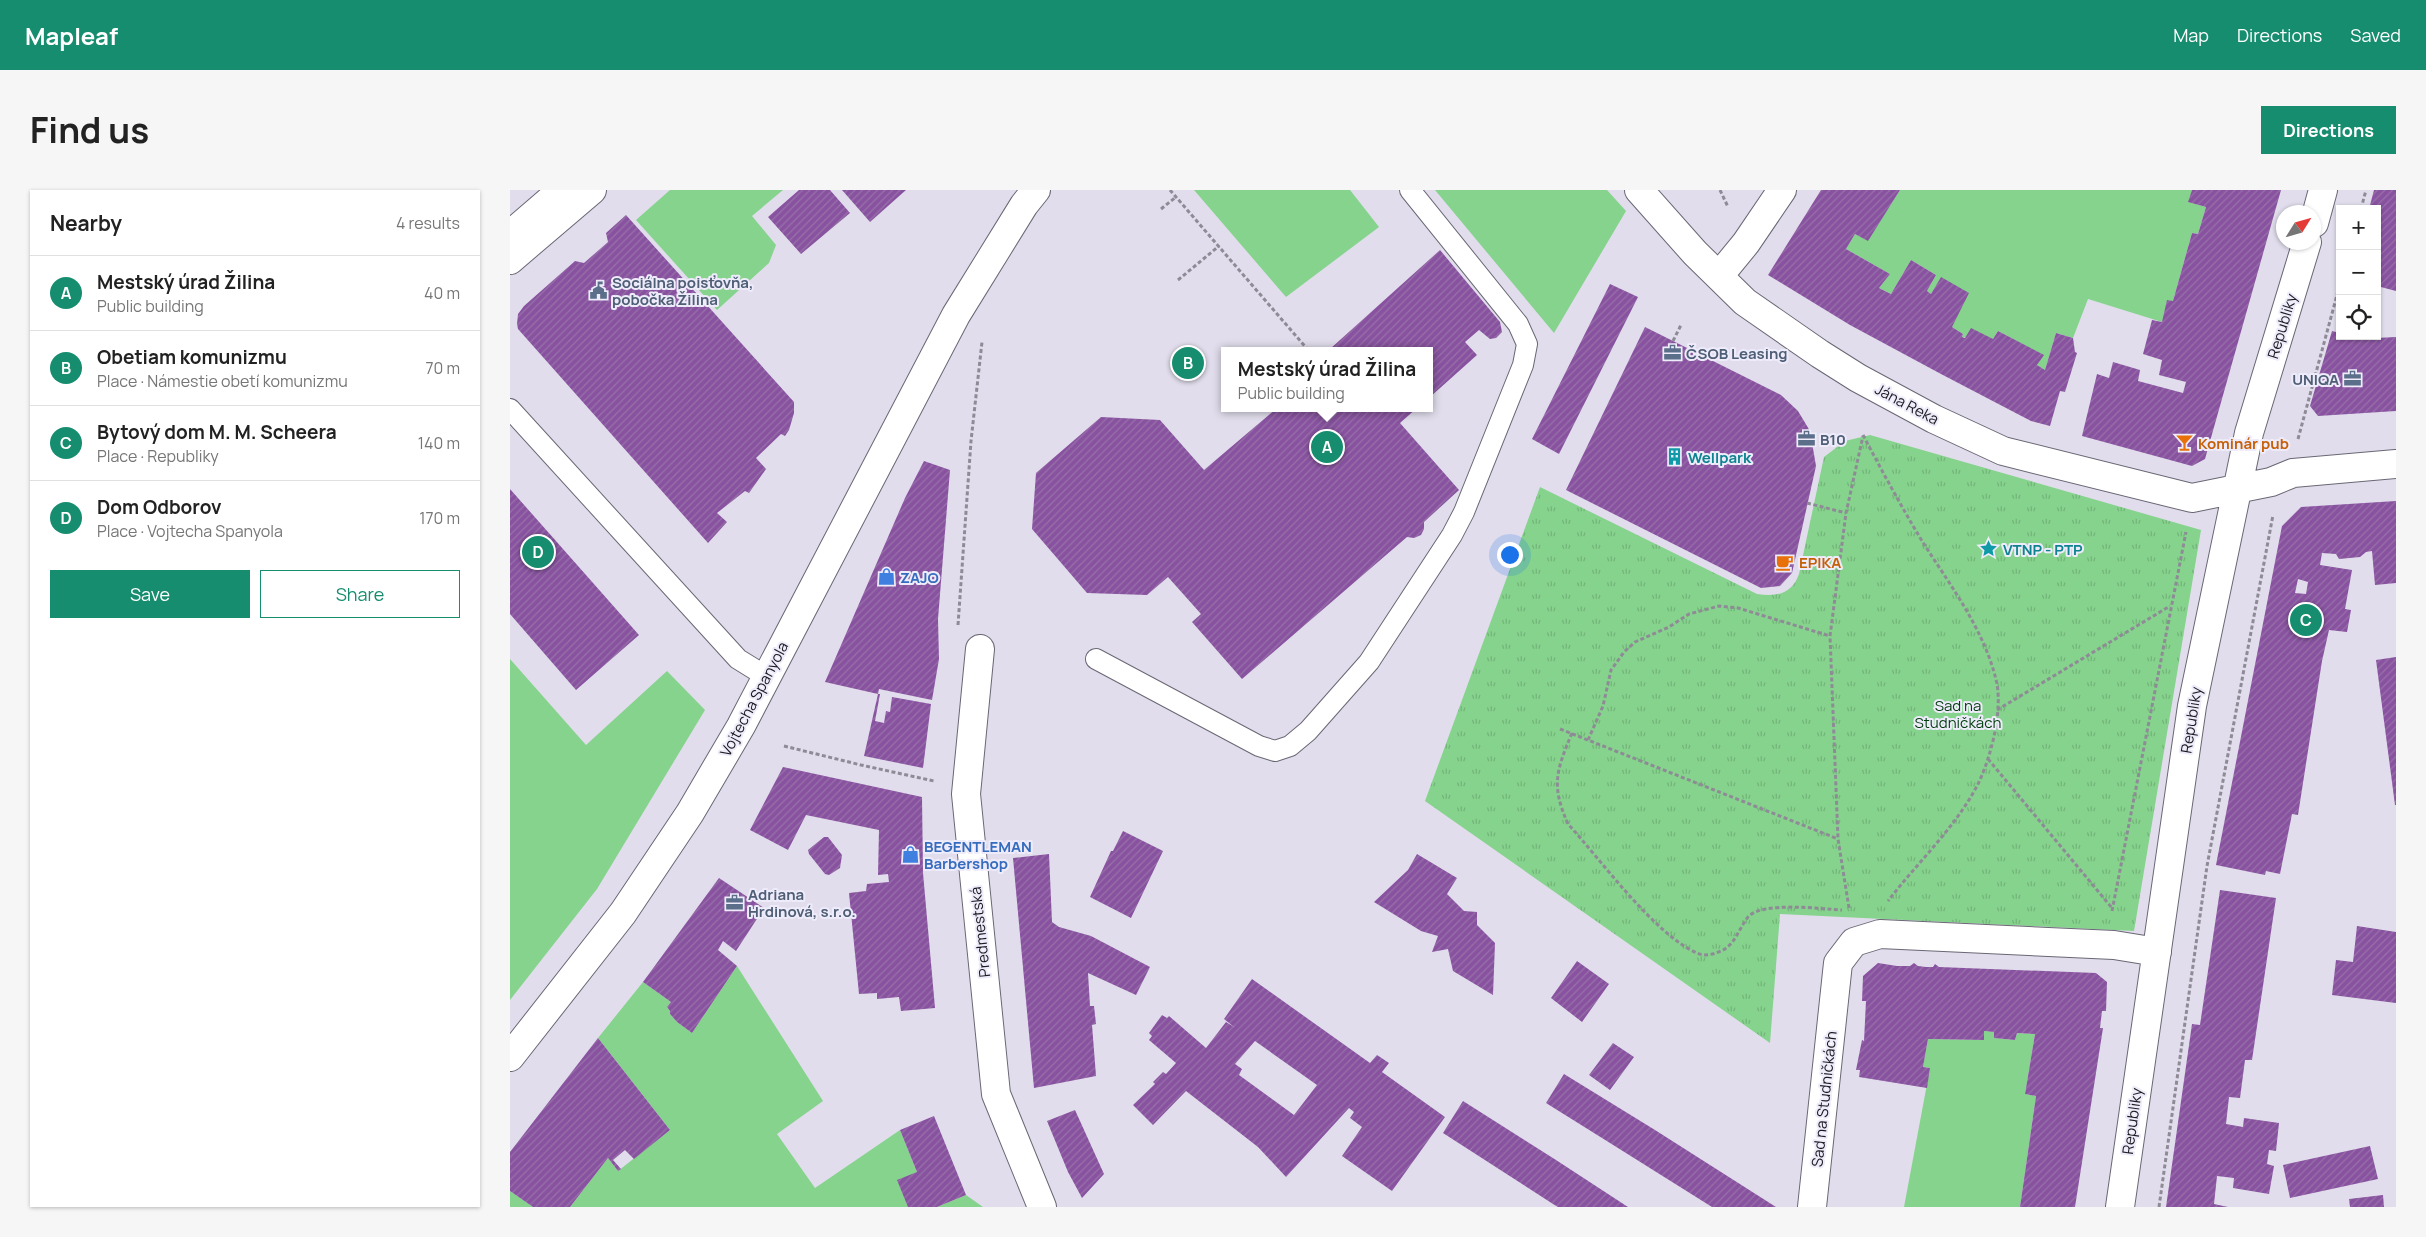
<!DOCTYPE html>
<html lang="en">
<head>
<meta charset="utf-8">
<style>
  body { margin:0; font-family:Manrope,sans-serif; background:#f6f6f6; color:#222 }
  .controls { position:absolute; right:15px; top:15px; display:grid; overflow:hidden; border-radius:0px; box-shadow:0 1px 4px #0004 }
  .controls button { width:45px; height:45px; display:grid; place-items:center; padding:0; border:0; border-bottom:1px solid #e0e0e0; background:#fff; color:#222; font:25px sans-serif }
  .compass { position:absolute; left:1766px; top:15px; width:45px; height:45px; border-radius:50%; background:#fff; box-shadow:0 1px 4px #0004; rotate:53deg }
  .you { position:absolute; left:999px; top:364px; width:18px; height:18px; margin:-12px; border:4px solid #fff; border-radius:50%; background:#1a73e8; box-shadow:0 0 0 8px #1a73e833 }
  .badge { display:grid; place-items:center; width:32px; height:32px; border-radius:50%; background:#178d70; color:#fff; font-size:16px; font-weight:700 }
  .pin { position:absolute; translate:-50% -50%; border:2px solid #fff; box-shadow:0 1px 5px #0006 }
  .popup { position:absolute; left:711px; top:157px; width:212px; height:65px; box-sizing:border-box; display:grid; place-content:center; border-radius:0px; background:#fff; filter:drop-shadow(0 1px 4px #0005); font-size:16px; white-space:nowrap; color:#767676 }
  .popup b { font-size:19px; color:#222 }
  .popup::after { content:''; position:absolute; left:50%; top:100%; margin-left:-10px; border:10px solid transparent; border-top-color:#fff }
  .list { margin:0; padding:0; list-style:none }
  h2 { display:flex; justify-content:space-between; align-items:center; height:65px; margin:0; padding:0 20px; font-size:21px }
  h2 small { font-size:16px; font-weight:400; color:#767676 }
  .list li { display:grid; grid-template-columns:32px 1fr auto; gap:15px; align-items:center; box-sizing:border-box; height:75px; padding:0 20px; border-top:1px solid #e0e0e0 }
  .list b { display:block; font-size:19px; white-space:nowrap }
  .list p { margin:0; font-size:16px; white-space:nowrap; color:#767676 }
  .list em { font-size:16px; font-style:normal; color:#767676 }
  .actions { display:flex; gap:10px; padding:15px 20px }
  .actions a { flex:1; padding:11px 0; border:1px solid #178d70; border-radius:0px; text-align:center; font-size:18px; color:#178d70 }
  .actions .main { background:#178d70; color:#fff }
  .icon { flex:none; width:28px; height:28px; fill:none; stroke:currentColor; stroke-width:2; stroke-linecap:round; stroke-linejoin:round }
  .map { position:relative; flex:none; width:1886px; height:1017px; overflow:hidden; border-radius:0px }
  header { display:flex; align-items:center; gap:30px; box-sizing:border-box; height:70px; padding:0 25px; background:#178d70; color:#fff }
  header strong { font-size:24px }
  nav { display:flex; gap:28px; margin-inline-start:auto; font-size:18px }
  .intro { display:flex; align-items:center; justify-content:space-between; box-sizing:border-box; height:120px; padding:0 30px }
  h1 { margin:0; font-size:35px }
  .button { padding:12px 22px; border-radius:0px; background:#178d70; color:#fff; font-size:18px; font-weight:700 }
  main { display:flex; gap:30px; padding:0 30px }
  aside { flex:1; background:#fff; border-radius:0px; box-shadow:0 1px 4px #0004 }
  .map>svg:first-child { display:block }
  .grass { fill:#86d38d }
  .park { fill:url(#park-tufts) }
  .building { fill:url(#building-hatch); fill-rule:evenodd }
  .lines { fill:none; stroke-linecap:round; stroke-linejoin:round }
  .lane-casing { stroke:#6a6774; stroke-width:22 }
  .street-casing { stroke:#6a6774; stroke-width:30 }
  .path { stroke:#8e8b96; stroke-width:3; stroke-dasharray:4 2.5; stroke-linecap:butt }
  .lane { stroke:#fff; stroke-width:20 }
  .street { stroke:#fff; stroke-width:28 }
  .labels { text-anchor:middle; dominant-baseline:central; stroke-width:4; stroke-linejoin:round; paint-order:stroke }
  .service-label { font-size:15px; font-weight:bold; fill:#4e5e75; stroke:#eeebfa; text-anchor:start }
  .street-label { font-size:15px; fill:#1a191e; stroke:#eeebfa }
  .food-label { font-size:15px; font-weight:bold; fill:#c56008; stroke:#eeebfa; text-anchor:start }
  .culture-label { font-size:15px; font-weight:bold; fill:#0d838f; stroke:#eeebfa; text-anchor:start }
  .shop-label { font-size:15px; font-weight:bold; fill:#366cbe; stroke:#eeebfa; text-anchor:start }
  .park-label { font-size:15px; fill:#003c0d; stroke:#eeebfa }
</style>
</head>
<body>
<header>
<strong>Mapleaf</strong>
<nav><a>Map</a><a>Directions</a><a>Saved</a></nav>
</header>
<div class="intro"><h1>Find us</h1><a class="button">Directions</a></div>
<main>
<aside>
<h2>Nearby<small>4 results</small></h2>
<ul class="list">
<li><span class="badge">A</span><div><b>Mestský úrad Žilina</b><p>Public building</p></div><em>40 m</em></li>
<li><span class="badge">B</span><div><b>Obetiam komunizmu</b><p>Place · Námestie obetí komunizmu</p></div><em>70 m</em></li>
<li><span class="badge">C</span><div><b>Bytový dom M. M. Scheera</b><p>Place · Republiky</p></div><em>140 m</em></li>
<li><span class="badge">D</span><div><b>Dom Odborov</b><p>Place · Vojtecha Spanyola</p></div><em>170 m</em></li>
</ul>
<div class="actions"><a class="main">Save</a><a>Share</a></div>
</aside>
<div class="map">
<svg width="1886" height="1017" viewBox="0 0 1886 1017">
  <defs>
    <pattern id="park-tufts" width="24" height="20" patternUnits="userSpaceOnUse" patternTransform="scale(1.25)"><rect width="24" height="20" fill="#86d38d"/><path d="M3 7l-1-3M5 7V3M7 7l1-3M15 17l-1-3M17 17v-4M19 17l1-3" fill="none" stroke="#73b579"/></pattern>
    <pattern id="building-hatch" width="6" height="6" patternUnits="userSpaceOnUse" patternTransform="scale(1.25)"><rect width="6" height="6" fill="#8852a0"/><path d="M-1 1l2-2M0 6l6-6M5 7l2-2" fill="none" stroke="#9771a8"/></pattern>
  </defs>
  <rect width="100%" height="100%" fill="#e1ddec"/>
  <!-- grass -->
  <path class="grass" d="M 160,0 L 273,0 L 242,26 L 266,55 L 259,73 L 207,120 L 126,30 Z
    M 684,0 L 840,0 L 869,37 L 776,107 Z
    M 925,0 L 1097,0 L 1116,21 L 1044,143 Z
    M 1390,0 L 1682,0 L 1679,12 L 1696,17 L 1688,44 L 1682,43 L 1663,111 L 1652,132 L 1578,109 L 1563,148 L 1546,143 L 1535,180 L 1527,175 L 1533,165 L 1488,141 L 1483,149 L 1452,147 L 1453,144 L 1442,137 L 1431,88 L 1421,104 L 1417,101 L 1426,85 L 1401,70 L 1381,104 L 1369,98 L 1380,84 L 1336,59 L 1345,44 L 1358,50 Z
    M 0,469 L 76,555 L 157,481 L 195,520 L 87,699 L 0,810 Z
    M 227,776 L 313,911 L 267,944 L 305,998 L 390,940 L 407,982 L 398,1017 L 60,1017 L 98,968 L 108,981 L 160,940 L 88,848 L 133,792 L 161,812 L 157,817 L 160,821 L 160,824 L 167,832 L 182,843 Z
    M 1474,841 L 1484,842 L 1484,848 L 1505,850 L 1507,843 L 1525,844 L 1515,904 L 1526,906 L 1510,1017 L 1394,1017 L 1420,878 L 1413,877 L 1418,849 L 1474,850 Z
    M 0,1001 L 23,1017 L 0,1017 Z
    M 456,1005 L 473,1017 L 427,1017 Z"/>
  <!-- park -->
  <path class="park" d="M 1360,245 L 1691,340 L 1624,741 L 1270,724 L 1260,853 L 915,611 L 1030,297 L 1247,404 C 1267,407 1282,404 1289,384 L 1314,267 L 1335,251 Z"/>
  <!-- building -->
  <path class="building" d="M 289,0 L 320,0 L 340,23 L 291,64 L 258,27 Z
    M 332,0 L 396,0 L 360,32 Z
    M 1311,0 L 1390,0 L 1358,51 L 1345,44 L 1336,59 L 1380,84 L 1369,98 L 1381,104 L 1401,70 L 1426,85 L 1417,101 L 1421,104 L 1431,87 L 1459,103 L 1442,137 L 1453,144 L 1452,147 L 1455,148 L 1461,138 L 1483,149 L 1488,141 L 1534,165 L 1527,175 L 1535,180 L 1546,143 L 1563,148 L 1565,162 L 1567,163 L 1555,202 L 1550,201 L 1540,236 L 1521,231 L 1431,184 L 1340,135 L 1258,85 Z
    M 1682,0 L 1771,0 L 1695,269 L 1682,276 L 1572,246 L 1587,184 L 1599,188 L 1603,172 L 1630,180 L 1628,191 L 1673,203 L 1676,192 L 1649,185 L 1652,170 L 1633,164 L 1642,130 L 1652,132 L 1657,110 L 1663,111 L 1682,43 L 1688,44 L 1696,17 L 1678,12 Z
    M 1864,0 L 1886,0 L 1886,101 L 1867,96 L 1867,19 L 1859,19 Z
    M 116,25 L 284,212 L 284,223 L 279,240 L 275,246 L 271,244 L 246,268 L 256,279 L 239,303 L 235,301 L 207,323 L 217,332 L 198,353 L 8,139 L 7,134 L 8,124 L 14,116 L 65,71 L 74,73 L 98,52 L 96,43 Z
    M 930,60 L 990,132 L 992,142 L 986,148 L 980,149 L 969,140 L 955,152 L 967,165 L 920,207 L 920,161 L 822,161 L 820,159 Z
    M 1100,94 L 1128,107 L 1049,264 L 1022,249 Z
    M 1135,137 L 1271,205 L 1288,221 L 1300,241 L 1306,276 L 1282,383 L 1270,396 L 1251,398 L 1056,300 Z
    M 1822,141 L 1830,143 L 1830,146 L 1847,147 L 1846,149 L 1886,147 L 1886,221 L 1808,226 L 1800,216 Z
    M 767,218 L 907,218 L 890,233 L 949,300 L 914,332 L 914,339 L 911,345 L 904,348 L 897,347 L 732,489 L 682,432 L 691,424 L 658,387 L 637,405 L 577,403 L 522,339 L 526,283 L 591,227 L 650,230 L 694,280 Z
    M 414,271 L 440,280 L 428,429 L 429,469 L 422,510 L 369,499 L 368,504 L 315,492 L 395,308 Z
    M 0,299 L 129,445 L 66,500 L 0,424 Z
    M 1886,311 L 1886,393 L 1865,395 L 1862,361 L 1856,362 L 1850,367 L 1829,369 L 1826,364 L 1812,363 L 1810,375 L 1842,380 L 1835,419 L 1841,420 L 1837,442 L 1819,440 L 1812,471 L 1788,625 L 1782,624 L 1770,684 L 1756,681 L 1755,685 L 1706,675 L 1772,336 L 1791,317 ZM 1788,389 L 1798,392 L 1796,404 L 1785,403 Z
    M 1886,467 L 1886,615 L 1885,615 L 1866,470 Z
    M 368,504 L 370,504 L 365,531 L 374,533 L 376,521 L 380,522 L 382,507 L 421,514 L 413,578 L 354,566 Z
    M 273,577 L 412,607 L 413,683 L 425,818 L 391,821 L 389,807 L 367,809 L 367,803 L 349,804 L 339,703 L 356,701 L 357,694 L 379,692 L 378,684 L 368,685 L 369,640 L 296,625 L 278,660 L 240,640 Z
    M 613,641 L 653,661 L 621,728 L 580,707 L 601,661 L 603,661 Z
    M 314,647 L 318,647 L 332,665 L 330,678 L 319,685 L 315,684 L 299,664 L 298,660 Z
    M 539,664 L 542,732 L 549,737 L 581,746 L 640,777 L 626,805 L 578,783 L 580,816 L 584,816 L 586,834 L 582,835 L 586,886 L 524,898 L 503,668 Z
    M 907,664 L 947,688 L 937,704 L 954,721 L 967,722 L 967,735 L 985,753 L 983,805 L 943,781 L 938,759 L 922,762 L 928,746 L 911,741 L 864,712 L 898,680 Z
    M 209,688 L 254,718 L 226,761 L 213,751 L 208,760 L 227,776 L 182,843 L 167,832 L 160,824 L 160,821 L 157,817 L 161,812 L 133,792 Z
    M 1710,700 L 1766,708 L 1742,870 L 1735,870 L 1730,908 L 1719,907 L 1716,934 L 1733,937 L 1734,928 L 1769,933 L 1766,961 L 1759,960 L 1757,974 L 1764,976 L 1759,1004 L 1723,998 L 1724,988 L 1707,986 L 1704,1014 L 1718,1017 L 1656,1017 L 1682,834 L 1690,835 Z
    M 1847,736 L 1886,742 L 1886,813 L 1822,805 L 1826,770 L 1843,772 Z
    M 1067,771 L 1099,794 L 1072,832 L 1041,808 Z
    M 1368,773 L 1387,776 L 1400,776 L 1404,773 L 1408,776 L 1416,777 L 1423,777 L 1425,774 L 1429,777 L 1586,783 L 1597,792 L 1596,821 L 1592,821 L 1590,838 L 1593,838 L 1565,1017 L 1510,1017 L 1526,906 L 1515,904 L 1525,844 L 1507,843 L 1505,850 L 1484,848 L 1484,842 L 1474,841 L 1474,850 L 1418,849 L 1413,877 L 1420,878 L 1417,898 L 1349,887 L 1350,880 L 1346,880 L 1352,850 L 1354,851 L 1356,811 L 1352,811 L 1353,786 Z
    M 742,789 L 860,873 L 867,865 L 879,873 L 872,882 L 935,927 L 882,1001 L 832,966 L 852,937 L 840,928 L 844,922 L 839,918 L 776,987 L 748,957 L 676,901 L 643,935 L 623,915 L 645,894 L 643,892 L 653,882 L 656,884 L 666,873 L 639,850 L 642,846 L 639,843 L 652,825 L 657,828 L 659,826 L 696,858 L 716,832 L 724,837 L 714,829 ZM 745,851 L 807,895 L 784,925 L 729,885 L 732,879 L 725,874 Z
    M 88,848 L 160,940 L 124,969 L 115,960 L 103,970 L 111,979 L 108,981 L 98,968 L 60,1017 L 23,1017 L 0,1001 L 0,962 Z
    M 1103,853 L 1124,867 L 1100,900 L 1079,885 Z
    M 1054,884 L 1145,940 L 1266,1017 L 1202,1017 L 1108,958 L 1036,913 Z
    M 953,911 L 1046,970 L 1118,1017 L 1048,1017 L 1043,1014 L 933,943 Z
    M 565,920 L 594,984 L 572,1008 L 558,982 L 537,931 Z
    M 424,926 L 456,1005 L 427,1017 L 398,1017 L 387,990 L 407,982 L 390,940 Z
    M 1860,956 L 1868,989 L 1780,1008 L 1773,975 Z
    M 1873,1005 L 1874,1017 L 1840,1017 L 1839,1009 Z"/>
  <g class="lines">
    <defs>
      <path id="lane" d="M 0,219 L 228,469 L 257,487
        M 586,469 L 749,556 L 765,561 L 780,556 L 798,541 L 859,472 L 942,345 L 954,322 L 1013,175 L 1017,154 L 1008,134 L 900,0"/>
      <path id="street" d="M 1129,0 L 1185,63 L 1235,112 L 1310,164 L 1348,188 L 1424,229 L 1493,261 L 1682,308 L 1761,292 L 1783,283 L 1886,274
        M 1804,33 L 1813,0
        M 2,43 L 52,0
        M 0,70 L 82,0
        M 1209,86 L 1236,53 L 1272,0
        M 470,459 L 456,604 L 486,904 L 532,1017
        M 0,867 L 113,723 L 180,623 L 231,536 L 446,125 L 514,15 L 526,0
        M 1302,1017 L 1328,773 L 1344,752 L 1370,744 L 1604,755 L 1647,762
        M 1610,1017 L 1682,516 L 1739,243 L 1797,52"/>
    </defs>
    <!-- lane casing -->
    <use href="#lane" class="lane-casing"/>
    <!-- street casing -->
    <use href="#street" class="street-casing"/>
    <!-- path -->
    <path class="path" d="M 660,0 L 799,161
      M 1210,0 L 1218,17
      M 651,19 L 666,7
      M 1851,19 L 1856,0
      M 668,90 L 709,56
      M 1163,151 L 1171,135
      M 1353,245 C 1372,281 1391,316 1412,351 C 1440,395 1476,442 1487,494 C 1492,524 1481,567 1468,594 C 1446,637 1407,673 1378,711
      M 1788,249 L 1830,94
      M 1297,313 L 1336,323
      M 448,435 L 461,251 L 472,152
      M 1487,520 L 1660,416
      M 1050,539 L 1328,649
      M 1062,543 C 1046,581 1041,596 1058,634 C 1091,670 1145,745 1187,763 C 1195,767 1205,764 1213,760 C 1226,753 1229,738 1238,727 C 1252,711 1311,719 1332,720
      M 1078,550 L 1093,516 L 1101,480 L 1114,462 L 1125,452 L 1159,437 L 1179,424 L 1209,416 L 1228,418 L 1320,446
      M 274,556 L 351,575 L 424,591
      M 1478,569 L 1602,718
      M 1339,718 L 1328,649 L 1320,446 L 1336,323 L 1353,246
      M 1602,721 L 1676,342
      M 1649,1017 L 1697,676 L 1763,325"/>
    <!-- lane -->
    <use href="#lane" class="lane"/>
    <!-- street -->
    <use href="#street" class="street"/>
  </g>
  <!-- icons -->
  <defs>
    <symbol id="civic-bare" viewBox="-9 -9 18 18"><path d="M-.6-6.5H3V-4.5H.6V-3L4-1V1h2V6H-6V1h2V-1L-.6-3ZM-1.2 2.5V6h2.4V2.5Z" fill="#5c6f8a" stroke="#eeebfa" stroke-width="2.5" paint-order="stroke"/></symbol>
    <symbol id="office-bare" viewBox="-9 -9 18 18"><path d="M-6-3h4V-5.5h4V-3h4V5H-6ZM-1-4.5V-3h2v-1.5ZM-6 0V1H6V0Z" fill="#5c6f8a" stroke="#eeebfa" stroke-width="2.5" paint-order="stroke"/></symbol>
    <symbol id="bar-bare" viewBox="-9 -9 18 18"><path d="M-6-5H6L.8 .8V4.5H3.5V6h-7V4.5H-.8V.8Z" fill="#e8710a" stroke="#eeebfa" stroke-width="2.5" paint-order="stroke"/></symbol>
    <symbol id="building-bare" viewBox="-9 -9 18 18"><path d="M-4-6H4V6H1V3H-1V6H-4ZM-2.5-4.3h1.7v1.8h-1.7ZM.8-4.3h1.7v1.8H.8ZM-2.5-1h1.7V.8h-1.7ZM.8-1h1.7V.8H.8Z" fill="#0f9aa8" stroke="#eeebfa" stroke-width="2.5" paint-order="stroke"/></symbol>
    <symbol id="sight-bare" viewBox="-9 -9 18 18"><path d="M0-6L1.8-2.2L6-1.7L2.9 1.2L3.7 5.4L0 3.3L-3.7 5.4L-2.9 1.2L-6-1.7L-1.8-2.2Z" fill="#0f9aa8" stroke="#eeebfa" stroke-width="2.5" paint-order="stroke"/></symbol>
    <symbol id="cafe-bare" viewBox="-9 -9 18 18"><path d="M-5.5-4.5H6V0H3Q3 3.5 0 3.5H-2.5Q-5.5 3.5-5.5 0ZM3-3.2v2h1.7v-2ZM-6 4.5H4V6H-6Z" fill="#e8710a" stroke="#eeebfa" stroke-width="2.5" paint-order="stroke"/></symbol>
    <symbol id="shop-bare" viewBox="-9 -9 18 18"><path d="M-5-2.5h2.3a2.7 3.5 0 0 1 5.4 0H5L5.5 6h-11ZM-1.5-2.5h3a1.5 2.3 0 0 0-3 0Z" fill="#3f7fe0" stroke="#eeebfa" stroke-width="2.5" paint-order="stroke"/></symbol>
  </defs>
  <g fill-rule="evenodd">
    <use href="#civic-bare" x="76" y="88" width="25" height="25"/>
    <use href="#office-bare" x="1150" y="150" width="25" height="25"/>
    <use href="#office-bare" x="1830" y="176" width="25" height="25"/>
    <use href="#office-bare" x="1284" y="236" width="25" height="25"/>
    <use href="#bar-bare" x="1662" y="240" width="25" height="25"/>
    <use href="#building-bare" x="1152" y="254" width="25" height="25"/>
    <use href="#sight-bare" x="1466" y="346" width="25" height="25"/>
    <use href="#cafe-bare" x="1262" y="360" width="25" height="25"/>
    <use href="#shop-bare" x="364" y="374" width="25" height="25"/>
    <use href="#shop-bare" x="388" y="652" width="25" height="25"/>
    <use href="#office-bare" x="212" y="700" width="25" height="25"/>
  </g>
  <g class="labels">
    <!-- service labels -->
    <g class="service-label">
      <text x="102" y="92">Sociálna poisťovňa,<tspan x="102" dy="17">pobočka Žilina</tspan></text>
      <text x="1176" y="163">ČSOB Leasing</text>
      <text x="1829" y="189" text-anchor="end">UNIQA</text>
      <text x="1310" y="249">B10</text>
      <text x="238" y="704">Adriana<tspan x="238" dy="17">Hrdinová, s.r.o.</tspan></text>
    </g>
    <!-- street labels -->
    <g class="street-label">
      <text transform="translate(1772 136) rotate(-73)">Republiky</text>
      <text transform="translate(1397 214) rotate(28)">Jána Reka</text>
      <text transform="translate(244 509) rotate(-62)">Vojtecha Spanyola</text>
      <text transform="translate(1681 530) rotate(-81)">Republiky</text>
      <text transform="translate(470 742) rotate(-96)">Predmestská</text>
      <text transform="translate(1314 909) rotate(-84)">Sad na Studničkách</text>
      <text transform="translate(1622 931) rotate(-82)">Republiky</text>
    </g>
    <!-- food labels -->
    <g class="food-label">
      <text x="1688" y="253">Kominár pub</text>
      <text x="1289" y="372">EPIKA</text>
    </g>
    <!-- culture labels -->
    <g class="culture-label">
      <text x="1178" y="267">Wellpark</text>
      <text x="1493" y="359">VTNP - PTP</text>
    </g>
    <!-- shop labels -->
    <g class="shop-label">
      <text x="390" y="387">ZAJO</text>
      <text x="414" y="656">BEGENTLEMAN<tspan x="414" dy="17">Barbershop</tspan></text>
    </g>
    <!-- park labels -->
    <g class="park-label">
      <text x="1448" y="515">Sad na<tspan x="1448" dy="17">Studničkách</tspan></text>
    </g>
  </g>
</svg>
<div class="controls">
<button>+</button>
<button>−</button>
<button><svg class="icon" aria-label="locate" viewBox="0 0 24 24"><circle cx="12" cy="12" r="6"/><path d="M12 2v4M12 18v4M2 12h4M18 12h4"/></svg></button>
</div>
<svg class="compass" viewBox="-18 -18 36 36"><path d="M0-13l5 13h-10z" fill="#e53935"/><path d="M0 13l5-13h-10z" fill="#767676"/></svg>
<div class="you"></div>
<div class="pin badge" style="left:817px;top:257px">A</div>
<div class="popup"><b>Mestský úrad Žilina</b>Public building</div>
<div class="pin badge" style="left:678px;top:173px">B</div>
<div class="pin badge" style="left:1796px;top:430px">C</div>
<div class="pin badge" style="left:28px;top:362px">D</div>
</div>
</main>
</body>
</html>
